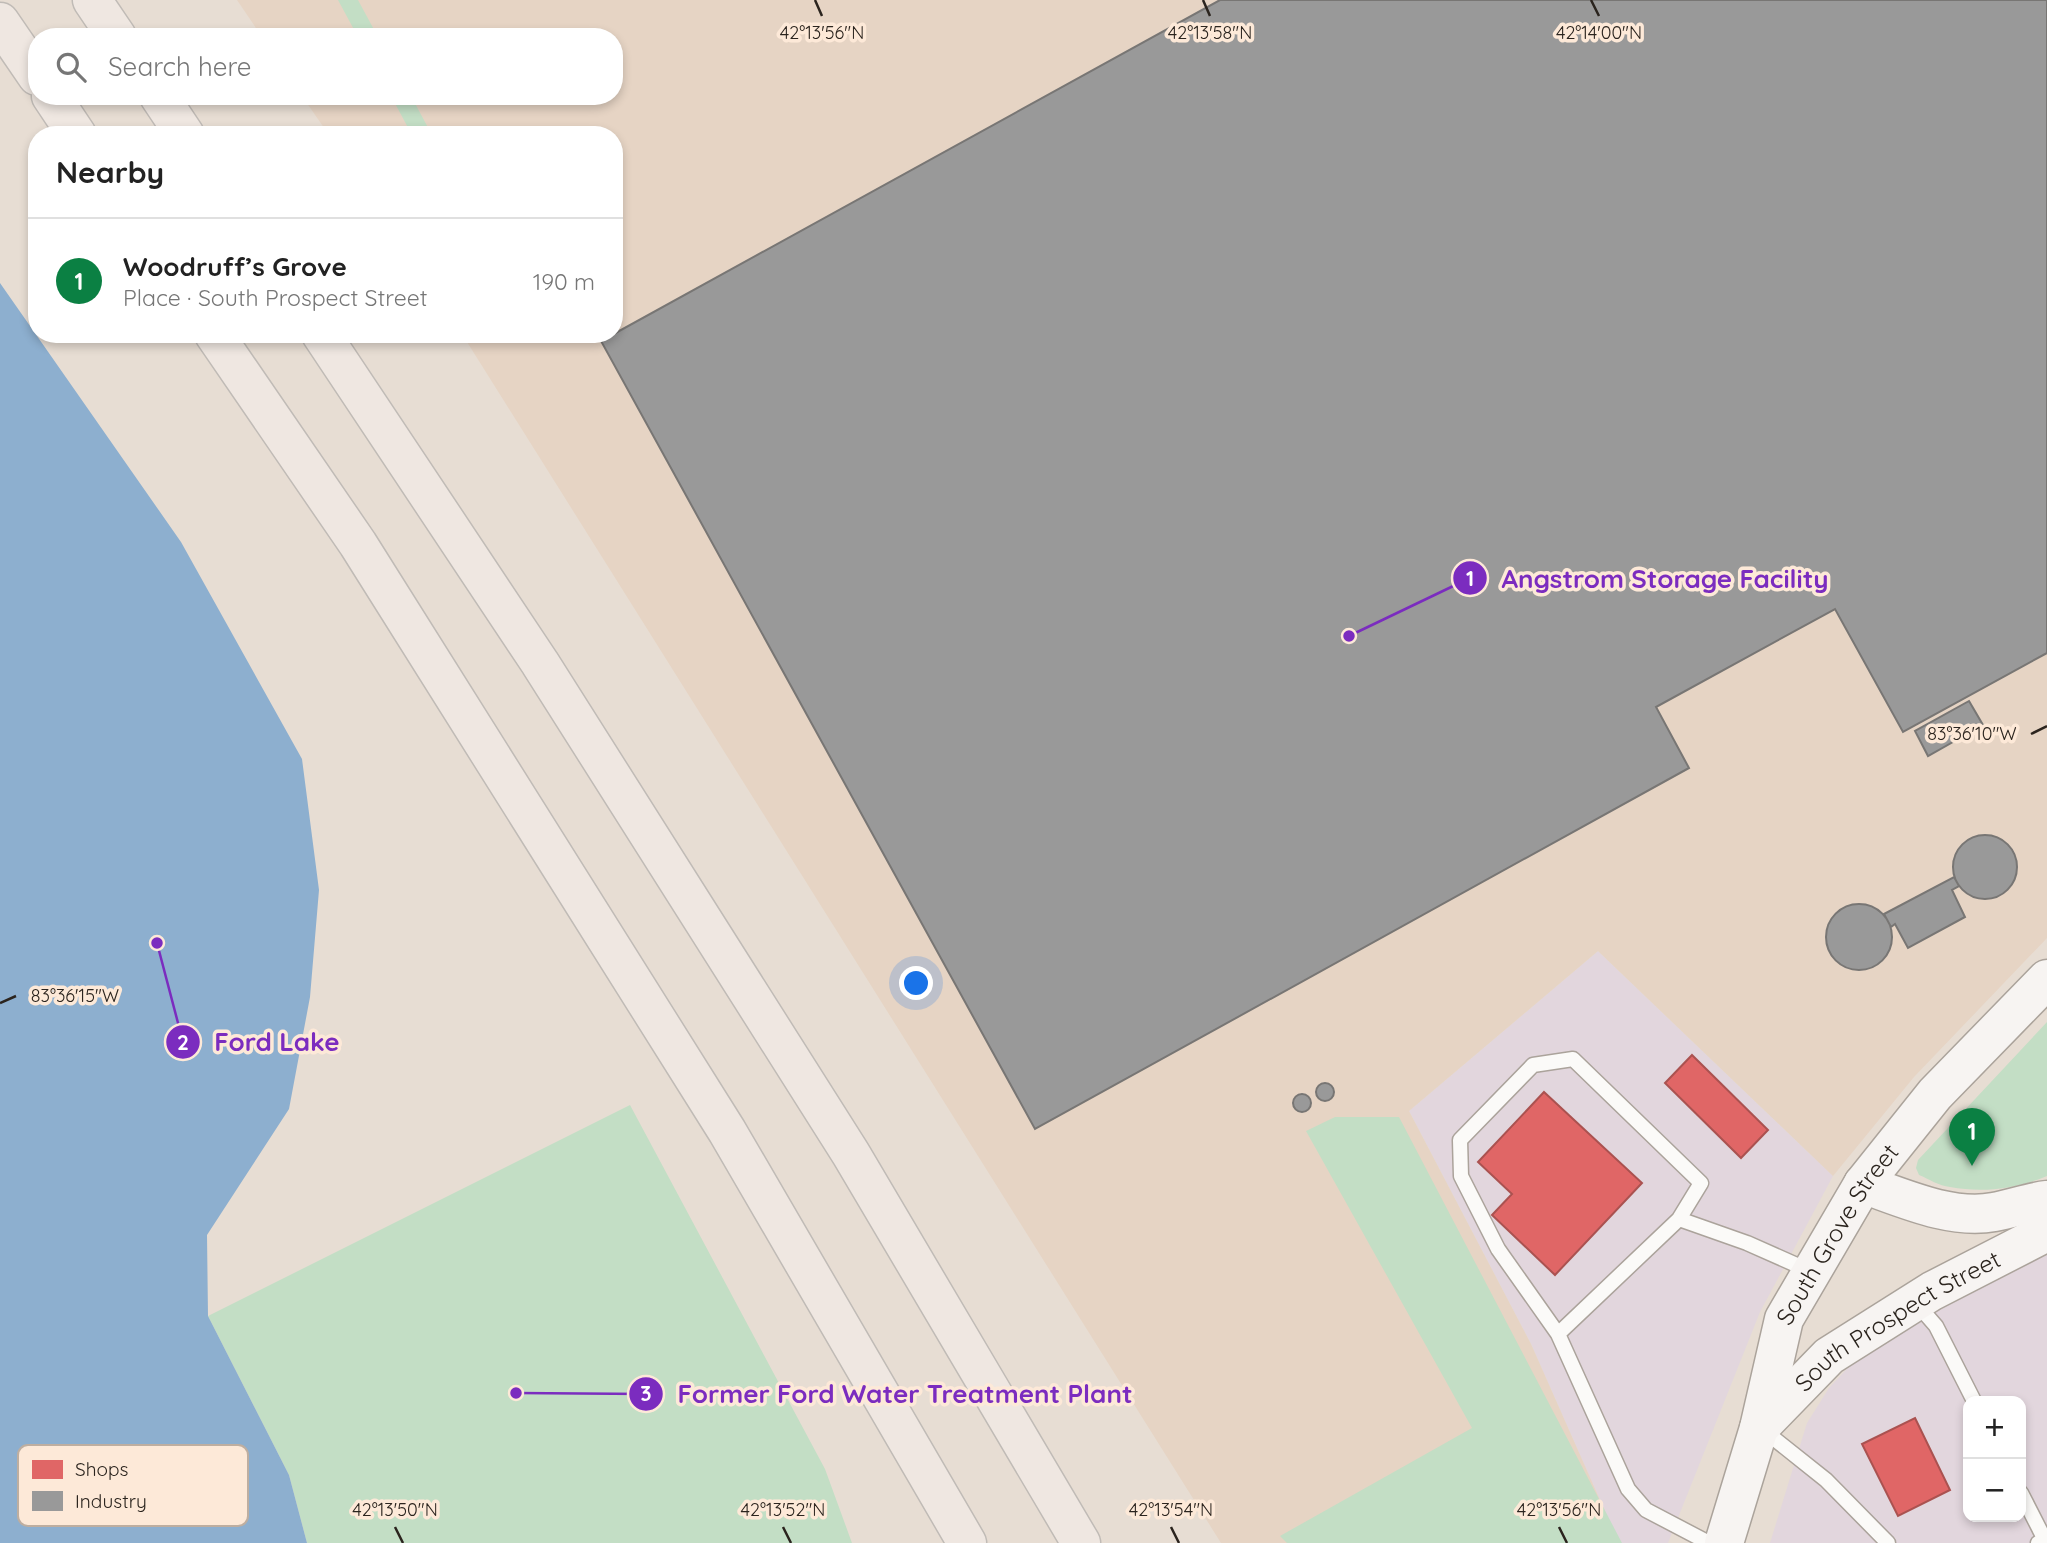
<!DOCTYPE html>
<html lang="en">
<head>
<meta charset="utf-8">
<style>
  body { margin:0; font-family:Quicksand,sans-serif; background:#f2f2f2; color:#222 }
  .controls { position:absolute; right:21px; bottom:21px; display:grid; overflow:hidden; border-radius:14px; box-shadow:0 4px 10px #0003 }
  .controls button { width:63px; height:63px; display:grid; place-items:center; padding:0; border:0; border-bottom:2px solid #e0e0e0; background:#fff; color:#222; font:35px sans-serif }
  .you { position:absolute; left:917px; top:984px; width:24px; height:24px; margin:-18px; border:5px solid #fff; border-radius:50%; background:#1a73e8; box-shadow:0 0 0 10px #1a73e833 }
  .badge { display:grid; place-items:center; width:46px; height:46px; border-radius:50%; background:#0b8043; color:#fff; font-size:23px; font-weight:700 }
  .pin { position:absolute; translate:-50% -58px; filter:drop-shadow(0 2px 4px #0008) }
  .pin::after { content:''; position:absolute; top:37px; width:24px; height:21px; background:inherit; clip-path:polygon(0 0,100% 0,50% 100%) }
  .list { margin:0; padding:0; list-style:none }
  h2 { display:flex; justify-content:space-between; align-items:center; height:91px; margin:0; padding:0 28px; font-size:30px }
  h2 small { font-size:23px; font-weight:400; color:#767676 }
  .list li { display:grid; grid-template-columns:46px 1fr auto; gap:21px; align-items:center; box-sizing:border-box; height:126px; padding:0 28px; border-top:2px solid #e0e0e0 }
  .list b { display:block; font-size:26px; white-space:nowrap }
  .list p { margin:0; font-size:23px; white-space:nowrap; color:#767676 }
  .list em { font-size:23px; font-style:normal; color:#767676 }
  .icon { flex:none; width:38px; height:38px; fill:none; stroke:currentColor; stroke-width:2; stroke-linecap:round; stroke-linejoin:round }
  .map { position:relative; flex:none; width:2047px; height:1543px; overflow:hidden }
  .search { position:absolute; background:#fff; box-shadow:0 4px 10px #0003; left:28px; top:28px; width:595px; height:77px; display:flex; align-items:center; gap:18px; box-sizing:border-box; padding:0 24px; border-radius:28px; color:#767676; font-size:26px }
  .panel { position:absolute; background:#fff; box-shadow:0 4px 10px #0003; left:28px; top:126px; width:595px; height:217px; border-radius:28px }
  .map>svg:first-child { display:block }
  .commercial { fill:#e2d6dd; fill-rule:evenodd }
  .built { fill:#e6d4c4 }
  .green { fill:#c3dec5 }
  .water { fill:#8dafcf }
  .shops { fill:#e06666; stroke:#aa5250; stroke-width:2 }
  .industry { fill:#999; stroke:#787674; stroke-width:2 }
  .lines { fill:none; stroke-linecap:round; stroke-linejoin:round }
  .service-casing { stroke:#aba39b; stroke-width:17 }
  .secondary-casing { stroke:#aba39b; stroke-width:41 }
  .motorway-casing { stroke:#c0bbb6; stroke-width:41 }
  .service { stroke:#fbfaf8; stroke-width:14 }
  .secondary { stroke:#f7f4f2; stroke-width:38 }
  .motorway { stroke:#efe7e1; stroke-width:38 }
  .ticks { fill:none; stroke:#2b241e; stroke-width:2.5 }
  .labels { text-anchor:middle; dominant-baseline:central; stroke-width:7; stroke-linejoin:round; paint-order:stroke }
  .street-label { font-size:24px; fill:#2b241e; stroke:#fde9d8 }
  .key { fill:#fde9d8; stroke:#beaea0; stroke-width:2 }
  .key-label { font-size:19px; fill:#2b241e }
  .ticks-label { font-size:18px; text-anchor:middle; fill:#2b241e; stroke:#fde9d8; stroke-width:7; stroke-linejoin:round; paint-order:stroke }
  .leader { fill:none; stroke:#7b2cbf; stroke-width:2.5 }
  .callout-dot { fill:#7b2cbf; stroke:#fde9d8; stroke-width:2.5 }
  .mark-label { font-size:21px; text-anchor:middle; font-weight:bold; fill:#fff }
  .callout-label { font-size:26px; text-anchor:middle; font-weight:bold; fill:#7b2cbf; stroke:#fde9d8; stroke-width:7; stroke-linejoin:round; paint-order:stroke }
</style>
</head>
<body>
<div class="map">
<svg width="2047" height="1543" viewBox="0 0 2047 1543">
  <rect width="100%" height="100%" fill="#e7ddd3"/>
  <!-- commercial -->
  <path class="commercial" d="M 1598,951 L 1833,1176 L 1760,1312 L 1668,1543 L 1619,1543 L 1531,1344 L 1409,1111 Z
    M 2047,1246 L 2047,1543 L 1770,1543 L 1807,1423 L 1829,1388 L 1859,1356 ZM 1968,1401 L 2021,1401 L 2021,1517 L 1968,1517 Z"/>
  <!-- built -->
  <path class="built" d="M 237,0 L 2047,0 L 2047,938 L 1914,1077 L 1833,1176 L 1598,951 L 1409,1111 L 1531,1344 L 1619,1543 L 1221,1543 L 462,334 L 614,334 L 614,135 L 329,135 L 302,96 L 614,96 L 614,37 L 262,37 Z"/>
  <!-- green -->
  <path class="green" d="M 338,0 L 358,0 L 378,37 L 358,37 Z
    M 391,96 L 411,96 L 432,135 L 412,135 Z
    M 2047,1022 L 2047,1176 C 2016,1189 1983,1193 1950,1187 C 1939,1186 1929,1179 1919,1175 L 1916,1168 L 1918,1160 Z
    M 630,1105 L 825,1469 L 852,1543 L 307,1543 L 289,1475 L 208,1316 Z
    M 1335,1117 L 1399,1117 L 1622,1543 L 1287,1543 L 1280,1536 L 1472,1428 L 1306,1131 Z"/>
  <!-- water -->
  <path class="water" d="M 0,283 L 181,542 L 302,759 L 319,890 L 310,997 L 289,1109 L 207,1235 L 208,1316 L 289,1475 L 307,1543 L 0,1543 Z"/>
  <!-- shops -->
  <path class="shops" d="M 1692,1055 L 1768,1130 L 1741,1158 L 1665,1083 Z
    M 1544,1092 L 1642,1183 L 1555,1275 L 1492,1215 L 1512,1194 L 1478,1162 Z
    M 1915,1418 L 1950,1490 L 1898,1516 L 1862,1444 Z"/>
  <!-- industry -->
  <path class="industry" d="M 1220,0 L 2047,0 L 2047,653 L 1903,732 L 1835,609 L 1656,707 L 1689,768 L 1035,1129 L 601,341 Z
    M 1969,701 L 1983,725 L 1928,756 L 1915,731 Z
    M1953 867a32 32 0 1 1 64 0a32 32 0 1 1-64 0Z
    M 1954,877 L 1959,886 L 1952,890 L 1965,917 L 1908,948 L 1895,924 L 1891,927 L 1884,914 Z
    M1826 937a33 33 0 1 1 66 0a33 33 0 1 1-66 0Z
    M1316 1092a9 9 0 1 1 18 0a9 9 0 1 1-18 0Z
    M1293 1103a9 9 0 1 1 18 0a9 9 0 1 1-18 0Z"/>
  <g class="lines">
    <defs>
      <path id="service" d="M 1916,1303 L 1936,1326 L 1974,1401
        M 1558,1334 L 1498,1249 L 1461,1176 L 1460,1140 L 1533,1065 L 1573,1059 L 1701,1183 L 1679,1219
        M 1762,1429 L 1826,1480 L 1888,1543
        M 2021,1493 L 2045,1540 L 2038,1543
        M 1709,1543 L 1646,1510 L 1628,1489 L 1558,1334 L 1679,1219 L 1747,1243 L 1810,1271"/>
      <g id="secondary">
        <path d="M 1863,1184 C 1903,1198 1951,1220 1994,1212 C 2012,1209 2029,1202 2047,1200"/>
        <path id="s1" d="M 1759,1428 L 1829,1356 L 1932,1291 L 2047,1232"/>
        <path id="s2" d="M 1724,1543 L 1759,1428 L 1784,1319 L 1863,1184 L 1935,1094 L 2047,979"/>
      </g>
      <path id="motorway" d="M 92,0 L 117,37
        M 0,22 L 37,76
        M 51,96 L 77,135
        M 159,96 L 185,135
        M 214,334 L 358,544 L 727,1131 L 967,1543
        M 321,334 L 540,663 L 851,1154 L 1081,1543"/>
    </defs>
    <!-- service casing -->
    <use href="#service" class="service-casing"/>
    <!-- secondary casing -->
    <use href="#secondary" class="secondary-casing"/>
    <!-- motorway casing -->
    <use href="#motorway" class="motorway-casing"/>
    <!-- service -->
    <use href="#service" class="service"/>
    <!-- secondary -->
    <use href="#secondary" class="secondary"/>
    <!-- motorway -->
    <use href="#motorway" class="motorway"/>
  </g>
  <!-- ticks -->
  <path class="ticks" d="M 815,0 L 822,16M 1203,0 L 1210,16M 1591,0 L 1599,16M 2031,734 L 2047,726M 0,1003 L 16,996M 395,1527 L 403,1543M 783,1527 L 791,1543M 1171,1527 L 1179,1543M 1559,1527 L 1567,1543"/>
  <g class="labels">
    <!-- street labels -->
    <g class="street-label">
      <text stroke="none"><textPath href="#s2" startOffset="332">South Grove Street</textPath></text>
      <text stroke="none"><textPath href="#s1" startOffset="177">South Prospect Street</textPath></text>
    </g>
  </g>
  <!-- legend -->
  <rect x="18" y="1445" width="230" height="81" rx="10" class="key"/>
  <rect x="32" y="1460" width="31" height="19" fill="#e06666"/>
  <rect x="32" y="1491" width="31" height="20" fill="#999"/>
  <g class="key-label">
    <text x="75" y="1476">Shops</text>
    <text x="75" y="1508">Industry</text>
  </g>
  <g class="ticks-label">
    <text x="822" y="39">42°13'56"N</text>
    <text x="1210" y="39">42°13'58"N</text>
    <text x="1599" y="39">42°14'00"N</text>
    <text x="1972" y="740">83°36'10"W</text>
    <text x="75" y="1002">83°36'15"W</text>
    <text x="395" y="1516">42°13'50"N</text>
    <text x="783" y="1516">42°13'52"N</text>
    <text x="1171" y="1516">42°13'54"N</text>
    <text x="1559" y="1516">42°13'56"N</text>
  </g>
  <!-- callouts -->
  <path class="leader" d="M1349 636L1470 578M157 943L183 1042M516 1393L646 1394"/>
  <g class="callout-dot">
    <circle cx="1349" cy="636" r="7"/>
    <circle cx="157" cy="943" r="7"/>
    <circle cx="516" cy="1393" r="7"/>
    <circle cx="1470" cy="578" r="18"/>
    <circle cx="183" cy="1042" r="18"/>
    <circle cx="646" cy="1394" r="18"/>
  </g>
  <g class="mark-label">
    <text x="1470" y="586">1</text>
    <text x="183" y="1050">2</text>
    <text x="646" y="1401">3</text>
  </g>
  <g class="callout-label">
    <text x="1665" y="588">Angstrom Storage Facility</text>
    <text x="277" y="1051">Ford Lake</text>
    <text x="905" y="1403">Former Ford Water Treatment Plant</text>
  </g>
</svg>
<div class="controls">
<button>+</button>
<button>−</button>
</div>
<div class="you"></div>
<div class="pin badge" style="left:1972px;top:1166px">1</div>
<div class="search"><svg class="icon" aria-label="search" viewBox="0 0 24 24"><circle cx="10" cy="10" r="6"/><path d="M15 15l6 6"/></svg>Search here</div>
<section class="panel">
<h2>Nearby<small></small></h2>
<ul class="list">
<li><span class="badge">1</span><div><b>Woodruff’s Grove</b><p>Place · South Prospect Street</p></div><em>190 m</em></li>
</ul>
</section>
</div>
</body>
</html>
